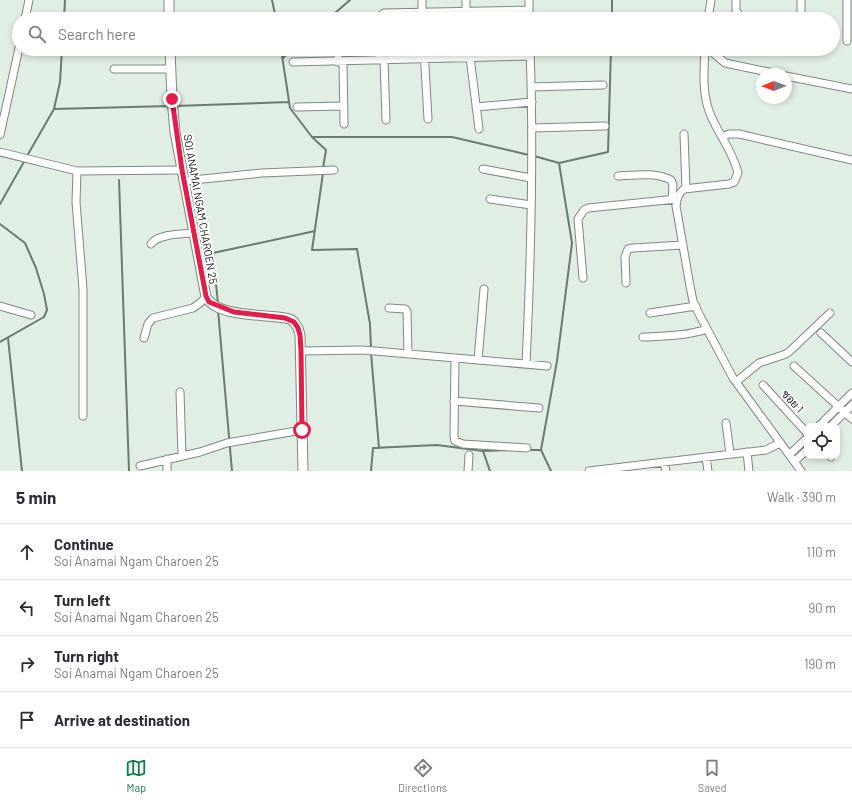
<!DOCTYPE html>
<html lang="en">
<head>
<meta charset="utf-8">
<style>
  body { margin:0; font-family:Barlow,Sarabun,sans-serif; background:#f7f7f7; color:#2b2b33 }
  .controls { position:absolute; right:12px; bottom:12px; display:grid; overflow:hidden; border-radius:8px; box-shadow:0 2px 6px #0003 }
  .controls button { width:36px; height:36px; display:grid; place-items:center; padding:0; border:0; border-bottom:1px solid #e1e1e2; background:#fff; color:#2b2b33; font:20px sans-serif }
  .compass { position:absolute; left:756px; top:68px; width:36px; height:36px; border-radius:50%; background:#fff; box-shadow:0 2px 6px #0003; rotate:269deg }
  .stop { position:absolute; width:12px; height:12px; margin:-9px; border:3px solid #e11d48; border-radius:50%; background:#fff }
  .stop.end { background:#e11d48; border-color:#fff; box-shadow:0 1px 4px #0008 }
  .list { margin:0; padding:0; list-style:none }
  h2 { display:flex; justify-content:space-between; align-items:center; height:52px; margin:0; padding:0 16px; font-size:17px }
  h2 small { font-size:13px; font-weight:400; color:#7c7c81 }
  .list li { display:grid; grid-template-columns:26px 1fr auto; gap:12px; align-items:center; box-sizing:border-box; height:56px; padding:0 16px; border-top:1px solid #e1e1e2 }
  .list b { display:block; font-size:15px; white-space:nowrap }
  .list p { margin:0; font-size:13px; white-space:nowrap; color:#7c7c81 }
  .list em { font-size:13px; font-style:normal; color:#7c7c81 }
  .icon { flex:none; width:22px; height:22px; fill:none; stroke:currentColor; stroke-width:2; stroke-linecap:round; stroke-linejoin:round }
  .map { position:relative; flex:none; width:852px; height:471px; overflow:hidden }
  .search { position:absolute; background:#fff; box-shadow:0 2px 6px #0003; left:12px; right:12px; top:12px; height:44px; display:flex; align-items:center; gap:10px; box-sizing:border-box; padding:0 14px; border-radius:22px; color:#7c7c81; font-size:15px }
  .sheet { height:276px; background:#fff }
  nav { display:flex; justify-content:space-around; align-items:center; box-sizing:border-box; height:56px; border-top:1px solid #e1e1e2; background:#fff; font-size:11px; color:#7c7c81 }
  nav a { display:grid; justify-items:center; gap:2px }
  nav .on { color:#0b8043 }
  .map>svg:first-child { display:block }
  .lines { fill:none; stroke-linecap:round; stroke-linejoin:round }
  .stream { stroke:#687d6c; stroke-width:2 }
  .minor-casing { stroke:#7e897f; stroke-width:9 }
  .tertiary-casing { stroke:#7e897f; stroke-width:11 }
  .minor { stroke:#fff; stroke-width:7 }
  .tertiary { stroke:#fff; stroke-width:9 }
  .route { stroke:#e11d48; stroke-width:5 }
  .labels { text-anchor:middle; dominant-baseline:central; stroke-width:4; stroke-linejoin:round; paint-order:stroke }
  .street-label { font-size:11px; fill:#111512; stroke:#fff }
</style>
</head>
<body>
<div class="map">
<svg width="852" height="471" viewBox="0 0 852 471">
  <rect width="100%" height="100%" fill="#e1eee3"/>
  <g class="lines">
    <!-- stream -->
    <path class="stream" d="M 272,0 L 276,19
      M 64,19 L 65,0
      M 328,19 L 350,0
      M 612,19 L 612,0
      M 281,49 L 290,108 L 312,137
      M 283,58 L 293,49
      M 174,106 L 289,102
      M 54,109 L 170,106
      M 27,156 L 54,109 L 60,82 L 62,49
      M 534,156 L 559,163 L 608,152 L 611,49
      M 323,168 L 326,150 L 312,137 L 452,137 L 529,155
      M 323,173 L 312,250 L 357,249 L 370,324 L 371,348
      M 119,180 L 129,471
      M 0,204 L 25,160
      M 0,224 L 25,243 L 36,268 L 44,294 L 47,310 L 44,317 L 0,342
      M 218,304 L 213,253 L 315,231
      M 218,310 L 232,471
      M 8,338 L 22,471
      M 371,353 L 379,448
      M 529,450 L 541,450
      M 483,451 L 490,471
      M 371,471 L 373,448 L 437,445 L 483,451 L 513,450
      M 551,471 L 541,450 L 557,361 L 572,243 L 559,163"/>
    <defs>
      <path id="minor" d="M 422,0 L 422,19
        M 466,0 L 466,19
        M 529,0 L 529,19
        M 736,0 L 736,10 L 740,17 L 753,17
        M 847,0 L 847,41
        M 25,19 L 29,0
        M 379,19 L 380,16 L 384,13 L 529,10
        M 708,19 L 711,0
        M 801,19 L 801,0
        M 338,49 L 338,62
        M 379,49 L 380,60
        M 424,49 L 428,119
        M 469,49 L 479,129
        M 705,49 C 704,70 702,91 709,111 C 716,131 733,151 738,173 L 734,182 L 729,184 L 684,189 C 678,194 677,198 676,206 L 690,286 L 693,301 L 698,312 L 733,378 L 801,471
        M 709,49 L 725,63 L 778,74
        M 384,60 L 386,120
        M 343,61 L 344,124
        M 293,62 L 530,56
        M 114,69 L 171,69
        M 786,76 L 852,89
        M 531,87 L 603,85
        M 297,107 L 344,106
        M 476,107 L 532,102
        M 532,128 L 605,126
        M 684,134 L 686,189
        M 0,135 L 19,48
        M 722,137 L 729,134 L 739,134 L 852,160
        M 0,152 L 77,171 L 182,170
        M 483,169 L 531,178
        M 77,171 L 76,202 L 83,289 L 83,416
        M 618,176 C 636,175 656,172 671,180 L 673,185 L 672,199
        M 183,181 L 262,173 L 334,170
        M 490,199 L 531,205
        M 151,244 C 158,234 181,234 193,233
        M 583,278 L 578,219 L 584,210 L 588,208 L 677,199
        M 626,283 L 625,257 L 628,249 L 633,248 L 683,245
        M 0,306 L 31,315
        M 389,308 L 405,309 L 407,311 L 408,353
        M 650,313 L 696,306
        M 821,333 L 852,362
        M 643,337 C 664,336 687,336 707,329
        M 144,338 L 148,324 L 153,318 L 193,308 L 200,303 L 206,297
        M 301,351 L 363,350 L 547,366
        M 455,358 L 454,436 L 455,441 L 463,444 L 527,448
        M 478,360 L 484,289
        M 526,364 C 531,259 534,154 530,49
        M 794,366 L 852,419
        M 736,382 L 759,363 L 786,354 L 790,351 L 830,313
        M 763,385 L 807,433
        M 180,392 L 182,456
        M 454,401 L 539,408
        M 726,423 L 730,454
        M 819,426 L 852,393
        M 831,426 L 852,405
        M 747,452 L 749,471
        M 790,454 L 807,438
        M 830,456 L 831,457
        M 706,457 L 708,471
        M 167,459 L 167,471
        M 795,461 L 807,450
        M 664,462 L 666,471
        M 140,466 L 200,452 L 227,443 L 302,430
        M 468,471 L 469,455
        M 589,471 L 766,450 L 780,443"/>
      <path id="tertiary" d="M 169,0 L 169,19
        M 170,49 L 172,99 L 175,132 L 206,297 C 219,319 267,313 290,319 L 294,322 L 298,328 L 300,335 L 303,471"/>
    </defs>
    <!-- minor casing -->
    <use href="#minor" class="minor-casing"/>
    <!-- tertiary casing -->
    <use href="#tertiary" class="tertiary-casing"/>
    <!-- minor -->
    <use href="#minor" class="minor"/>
    <!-- tertiary -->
    <use href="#tertiary" class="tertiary"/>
  </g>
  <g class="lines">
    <!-- route -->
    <path class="route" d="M 172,99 L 182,170 L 206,296 L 209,302 L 234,312 L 285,318 L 294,322 L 298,328 L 300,335 L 301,351 L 302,430"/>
  </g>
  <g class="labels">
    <!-- street labels -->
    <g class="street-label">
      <text transform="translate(201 209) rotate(80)">SOI ANAMAI NGAM CHAROEN 25</text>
      <text transform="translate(793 401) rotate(48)">ซอย 1</text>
    </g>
  </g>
</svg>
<div class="controls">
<button><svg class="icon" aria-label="locate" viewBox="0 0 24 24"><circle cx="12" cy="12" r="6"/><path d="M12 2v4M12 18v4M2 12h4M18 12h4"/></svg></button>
</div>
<svg class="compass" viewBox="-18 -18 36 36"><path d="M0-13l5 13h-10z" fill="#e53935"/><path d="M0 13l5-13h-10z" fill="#7c7c81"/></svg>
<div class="stop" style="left:302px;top:430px"></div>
<div class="stop end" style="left:172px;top:99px"></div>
<div class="search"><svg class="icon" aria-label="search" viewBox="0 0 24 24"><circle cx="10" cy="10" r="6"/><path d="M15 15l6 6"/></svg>Search here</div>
</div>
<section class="sheet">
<h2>5 min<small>Walk · 390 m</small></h2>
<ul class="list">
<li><svg class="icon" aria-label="ahead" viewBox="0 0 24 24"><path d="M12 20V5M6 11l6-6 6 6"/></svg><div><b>Continue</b><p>Soi Anamai Ngam Charoen 25</p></div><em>110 m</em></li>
<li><svg class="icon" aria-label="left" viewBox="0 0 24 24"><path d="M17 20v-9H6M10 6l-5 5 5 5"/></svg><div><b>Turn left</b><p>Soi Anamai Ngam Charoen 25</p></div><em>90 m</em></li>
<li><svg class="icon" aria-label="right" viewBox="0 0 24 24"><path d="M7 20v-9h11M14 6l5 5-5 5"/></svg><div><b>Turn right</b><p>Soi Anamai Ngam Charoen 25</p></div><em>190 m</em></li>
<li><svg class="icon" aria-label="arrive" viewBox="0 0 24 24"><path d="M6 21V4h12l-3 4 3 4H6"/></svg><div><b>Arrive at destination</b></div></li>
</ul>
</section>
<nav>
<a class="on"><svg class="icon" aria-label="map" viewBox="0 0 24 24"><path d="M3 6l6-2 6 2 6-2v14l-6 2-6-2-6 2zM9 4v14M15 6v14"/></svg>Map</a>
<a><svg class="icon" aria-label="directions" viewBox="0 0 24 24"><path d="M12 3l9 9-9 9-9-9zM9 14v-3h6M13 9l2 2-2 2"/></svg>Directions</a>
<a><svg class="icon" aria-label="saved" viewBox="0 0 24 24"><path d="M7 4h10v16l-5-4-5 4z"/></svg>Saved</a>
</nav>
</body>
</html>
